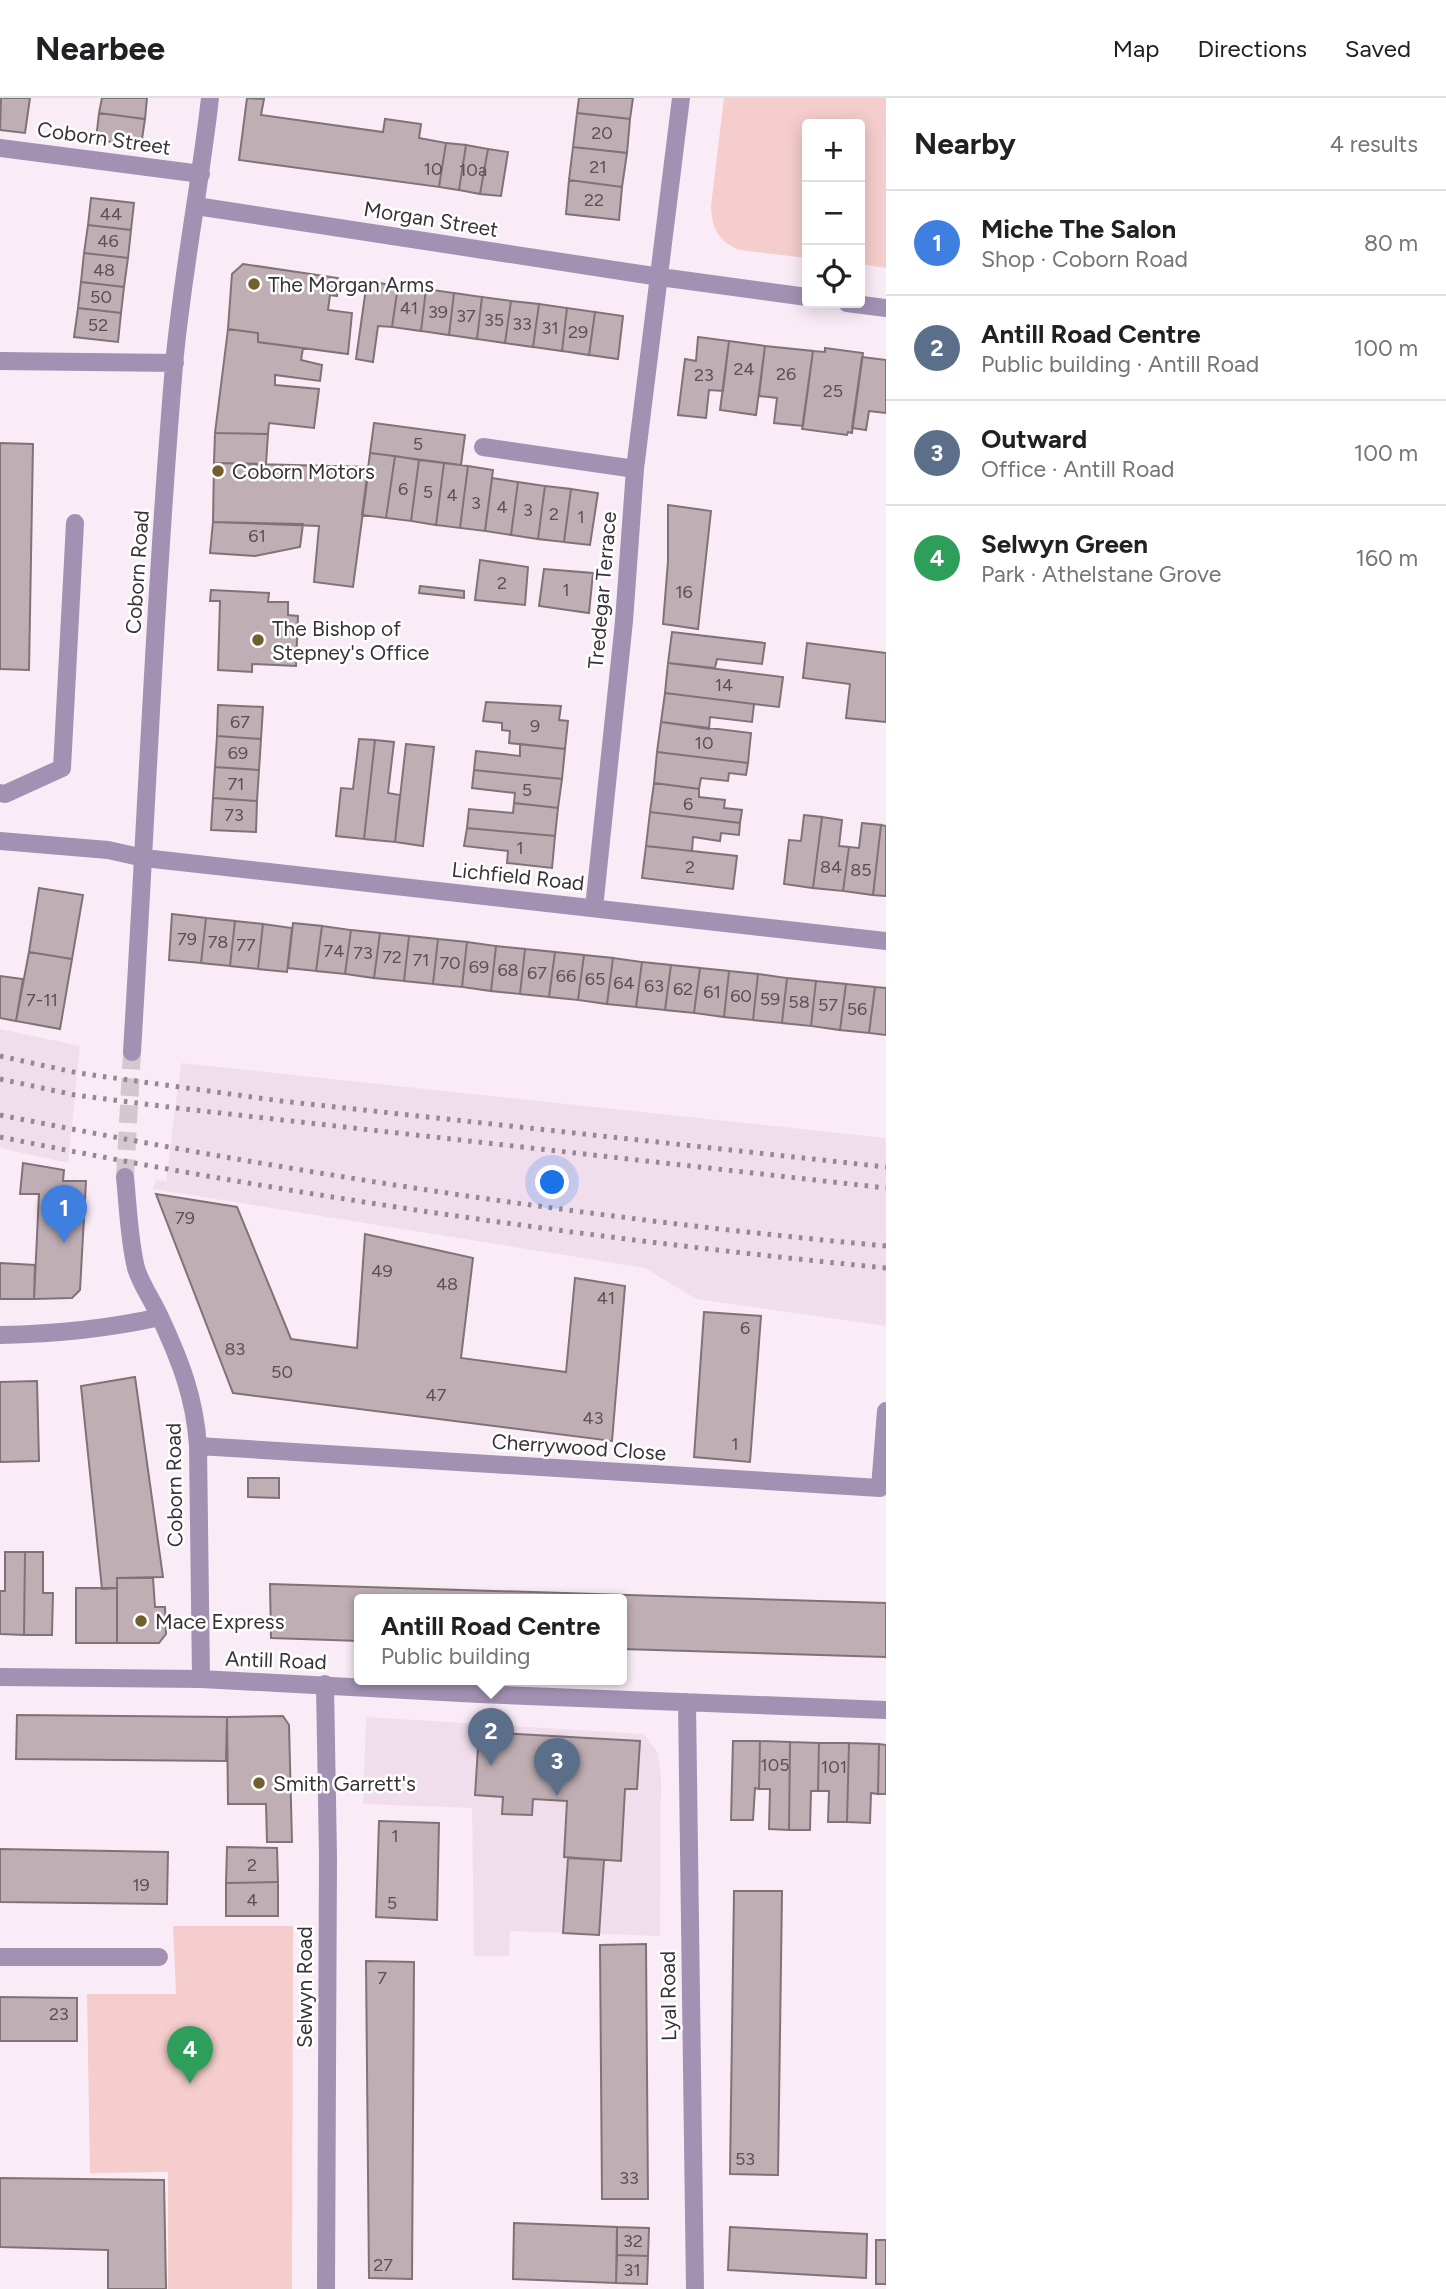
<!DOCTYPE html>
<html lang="en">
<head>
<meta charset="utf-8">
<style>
  body { margin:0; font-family:Figtree,sans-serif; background:#f2f2f2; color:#202124 }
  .controls { position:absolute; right:21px; top:21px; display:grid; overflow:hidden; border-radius:7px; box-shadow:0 4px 18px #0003 }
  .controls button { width:63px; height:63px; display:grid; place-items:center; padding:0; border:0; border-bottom:2px solid #e0e0e0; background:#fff; color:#202124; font:35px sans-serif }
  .you { position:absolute; left:553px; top:1085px; width:24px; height:24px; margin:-18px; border:5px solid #fff; border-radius:50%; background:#1a73e8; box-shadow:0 0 0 10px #1a73e833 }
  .badge { display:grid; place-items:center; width:46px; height:46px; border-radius:50%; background:#71602e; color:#fff; font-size:23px; font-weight:700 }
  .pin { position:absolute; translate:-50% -58px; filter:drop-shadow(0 2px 4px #0008) }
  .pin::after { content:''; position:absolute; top:37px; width:24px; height:21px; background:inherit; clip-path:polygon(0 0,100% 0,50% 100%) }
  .popup { position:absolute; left:354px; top:1496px; width:273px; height:91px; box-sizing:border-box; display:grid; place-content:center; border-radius:7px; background:#fff; filter:drop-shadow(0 2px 5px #0005); font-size:23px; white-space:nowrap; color:#757577 }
  .popup b { font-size:26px; color:#202124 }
  .popup::after { content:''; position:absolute; left:50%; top:100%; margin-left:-14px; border:14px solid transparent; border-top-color:#fff }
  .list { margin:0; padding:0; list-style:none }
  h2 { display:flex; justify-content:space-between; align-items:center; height:91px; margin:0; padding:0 28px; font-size:30px }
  h2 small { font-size:23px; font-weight:400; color:#757577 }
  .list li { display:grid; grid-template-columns:46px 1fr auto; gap:21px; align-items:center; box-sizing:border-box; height:105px; padding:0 28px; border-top:2px solid #e0e0e0 }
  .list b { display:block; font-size:26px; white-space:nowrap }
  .list p { margin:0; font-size:23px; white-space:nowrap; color:#757577 }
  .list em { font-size:23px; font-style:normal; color:#757577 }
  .icon { flex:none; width:38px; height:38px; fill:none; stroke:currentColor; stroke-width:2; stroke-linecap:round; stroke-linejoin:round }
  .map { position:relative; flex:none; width:886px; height:2191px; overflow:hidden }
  header { display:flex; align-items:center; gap:42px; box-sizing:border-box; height:98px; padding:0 35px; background:#fff; border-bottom:2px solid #e0e0e0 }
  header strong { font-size:33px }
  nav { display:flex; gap:38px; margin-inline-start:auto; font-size:24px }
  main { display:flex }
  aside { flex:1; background:#fff }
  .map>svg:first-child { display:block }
  .built { fill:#f0deed }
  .green { fill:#f5cdcc }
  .building { fill:#bfafb4; stroke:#817277; stroke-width:2 }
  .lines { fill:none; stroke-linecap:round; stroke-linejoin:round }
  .minor-tunnel { stroke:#d3c7d0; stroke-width:18; stroke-dasharray:18 9; stroke-linecap:butt }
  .minor { stroke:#a391b4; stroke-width:18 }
  .rail { stroke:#938a91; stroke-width:5; stroke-dasharray:3.5 7; stroke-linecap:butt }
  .poi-dot { fill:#71602e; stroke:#fff; stroke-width:2.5 }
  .labels { text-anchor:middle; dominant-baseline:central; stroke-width:5; stroke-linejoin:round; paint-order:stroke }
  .number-label { font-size:18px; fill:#595156 }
  .street-label { font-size:21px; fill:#373236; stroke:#fff }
  .poi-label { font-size:21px; fill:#373236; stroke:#fff; text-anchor:start }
</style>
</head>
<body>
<header>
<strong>Nearbee</strong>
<nav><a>Map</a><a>Directions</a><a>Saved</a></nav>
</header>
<main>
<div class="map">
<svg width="886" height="2191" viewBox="0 0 886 2191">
  <rect width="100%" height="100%" fill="#faecf7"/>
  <!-- built -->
  <path class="built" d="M 0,931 L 80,948 L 68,1065 L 0,1050 Z
    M 181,965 L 886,1040 L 886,1228 L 696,1201 L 645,1170 L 153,1091 L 156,1082 L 166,1083 Z
    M 366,1619 L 644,1636 L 658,1655 L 661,1679 L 660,1838 L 510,1833 L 509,1858 L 474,1858 L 472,1710 L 363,1706 Z"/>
  <!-- green -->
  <path class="green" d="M 724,0 L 886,0 L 886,170 L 860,166 L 860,26 L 807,26 L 807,160 L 740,152 C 718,144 712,130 711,108 Z
    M 173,1828 L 293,1828 L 292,2191 L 168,2191 L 168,2074 L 90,2075 L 87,1896 L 176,1896 Z"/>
  <!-- building -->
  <path class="building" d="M 1,0 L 30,0 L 25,35 L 0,32 Z
    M 102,0 L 147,0 L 145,21 L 99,15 Z
    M 247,0 L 264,1 L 261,17 L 383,34 L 385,21 L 421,26 L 419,40 L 446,45 L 439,89 L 239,62 Z
    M 579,0 L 633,0 L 630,21 L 577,15 Z
    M 99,15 L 145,21 L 141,48 L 96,42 Z
    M 577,15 L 630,21 L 627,55 L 573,49 Z
    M 446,45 L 466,47 L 459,92 L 439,89 Z
    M 466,47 L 488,51 L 480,96 L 459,92 Z
    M 573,49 L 627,55 L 622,89 L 569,82 Z
    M 488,51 L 508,54 L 501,98 L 480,96 Z
    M 569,82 L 622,89 L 619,122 L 566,116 Z
    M 91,100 L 134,105 L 131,132 L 88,127 Z
    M 88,127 L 131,132 L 128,160 L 84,155 Z
    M 84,155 L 128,160 L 124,189 L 81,184 Z
    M 243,166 L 338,180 L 337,198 L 330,197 L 328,212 L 352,215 L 348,256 L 258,244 L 258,235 L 228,231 L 232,176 Z
    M 367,183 L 398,188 L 392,229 L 378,228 L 373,264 L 356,261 Z
    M 81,184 L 124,189 L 121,215 L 78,210 Z
    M 398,188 L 426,191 L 421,233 L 392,229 Z
    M 426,191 L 454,195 L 449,237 L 421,233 Z
    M 454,195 L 482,199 L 477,241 L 449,237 Z
    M 482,199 L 511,203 L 505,245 L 477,241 Z
    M 511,203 L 539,206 L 533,249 L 505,245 Z
    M 539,206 L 567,210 L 562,253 L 533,249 Z
    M 78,210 L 121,215 L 118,244 L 74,239 Z
    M 567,210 L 595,214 L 589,257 L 562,253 Z
    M 595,214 L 623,218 L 618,261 L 589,257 Z
    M 228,231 L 258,235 L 258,244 L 303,250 L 301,262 L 322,267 L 320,283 L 275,277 L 275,287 L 319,291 L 314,330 L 269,325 L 268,336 L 215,335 Z
    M 698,239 L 729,243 L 723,293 L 709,292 L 706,320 L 678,317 L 685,261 L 696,263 Z
    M 729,243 L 765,248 L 756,317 L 720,312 Z
    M 765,248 L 813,253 L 803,328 L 774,325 L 777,300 L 759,298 Z
    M 825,250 L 863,255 L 852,335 L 848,334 L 847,337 L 802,331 L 813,253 L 825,254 Z
    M 862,259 L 886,262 L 886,315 L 869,313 L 866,332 L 852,330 Z
    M 374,325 L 465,337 L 461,367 L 370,355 Z
    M 215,335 L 268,336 L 266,366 L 214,365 Z
    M 0,345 L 33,346 L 29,572 L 0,571 Z
    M 370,355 L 395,358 L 386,420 L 362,417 Z
    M 395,358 L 419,362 L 411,423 L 386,420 Z
    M 419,362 L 444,365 L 436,427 L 411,423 Z
    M 214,365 L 369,369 L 353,489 L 314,484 L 319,428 L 213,424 Z
    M 444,365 L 468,368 L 460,430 L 436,427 Z
    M 468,368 L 493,372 L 485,433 L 460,430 Z
    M 492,380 L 518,384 L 511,437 L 485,433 Z
    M 518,384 L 545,388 L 538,441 L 511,437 Z
    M 545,388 L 571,391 L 564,444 L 538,441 Z
    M 571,391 L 598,395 L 590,447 L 564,444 Z
    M 668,407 L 711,413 L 698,531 L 663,526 L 668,463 Z
    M 213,424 L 303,426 L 300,449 L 255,458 L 210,455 Z
    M 480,462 L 528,469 L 525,507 L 475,502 Z
    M 544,471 L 593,475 L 589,515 L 539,508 Z
    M 420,488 L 464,493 L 464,500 L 419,495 Z
    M 211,492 L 269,495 L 268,504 L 288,504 L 288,517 L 298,518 L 296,568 L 252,566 L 252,574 L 218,572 L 220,503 L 210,503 Z
    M 672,534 L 765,545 L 762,566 L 717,561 L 715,570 L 668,565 Z
    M 807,545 L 886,555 L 886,624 L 846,620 L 850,586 L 803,580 Z
    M 668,565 L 783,579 L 779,609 L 665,595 Z
    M 665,595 L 754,606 L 752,624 L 710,619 L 709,631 L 661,624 Z
    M 486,604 L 561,608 L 559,622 L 568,623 L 565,651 L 509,645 L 510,633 L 502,632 L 502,625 L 483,623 Z
    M 218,607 L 263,609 L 261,641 L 217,638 Z
    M 661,624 L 751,635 L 748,665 L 657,654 Z
    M 217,638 L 261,641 L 259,672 L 215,669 Z
    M 359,641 L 375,642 L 364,741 L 336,738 L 341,690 L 353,691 Z
    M 375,642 L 394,644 L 388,695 L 400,697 L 395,744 L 364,741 Z
    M 406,646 L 434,649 L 423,748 L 395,744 Z
    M 520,646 L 565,651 L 562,681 L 474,672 L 476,653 L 520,658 Z
    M 657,654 L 748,665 L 746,677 L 729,675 L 728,683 L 701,680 L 699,691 L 654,685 Z
    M 215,669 L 259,672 L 257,703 L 213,700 Z
    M 474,672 L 562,681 L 558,710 L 514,705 L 515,695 L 472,690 Z
    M 654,685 L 699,691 L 699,699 L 725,702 L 724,710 L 742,712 L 740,725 L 650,714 Z
    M 213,700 L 257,703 L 256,734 L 211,732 Z
    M 514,705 L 558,710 L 555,738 L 467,730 L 469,711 L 513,715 Z
    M 650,714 L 740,725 L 739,737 L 721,735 L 720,743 L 693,739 L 692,753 L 646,748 Z
    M 804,717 L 822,719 L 813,790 L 784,786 L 789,742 L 801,743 Z
    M 822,719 L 842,722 L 839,748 L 849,749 L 843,793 L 813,790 Z
    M 862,725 L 881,727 L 873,797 L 843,793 L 849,749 L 859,750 Z
    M 881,727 L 886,728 L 886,798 L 873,797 Z
    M 467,730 L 555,738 L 552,770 L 507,765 L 508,753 L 464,748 Z
    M 646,748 L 737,758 L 733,791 L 642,780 Z
    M 39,790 L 83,797 L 72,861 L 29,854 Z
    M 172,816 L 206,820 L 201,865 L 169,862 Z
    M 206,820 L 235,823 L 230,868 L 201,865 Z
    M 235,823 L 263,826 L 258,871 L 230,868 Z
    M 293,825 L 322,828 L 316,873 L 288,870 Z
    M 263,826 L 292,830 L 287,874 L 258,871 Z
    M 322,828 L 351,832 L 345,876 L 316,873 Z
    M 351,832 L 380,835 L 374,880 L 345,876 Z
    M 380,835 L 409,838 L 404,883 L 374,880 Z
    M 409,838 L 438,841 L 433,886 L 404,883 Z
    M 438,841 L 467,844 L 462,889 L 433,886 Z
    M 467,844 L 496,848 L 491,893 L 462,889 Z
    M 496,848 L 525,851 L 520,896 L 491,893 Z
    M 525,851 L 555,854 L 549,899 L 520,896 Z
    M 29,854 L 72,861 L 60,931 L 16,923 Z
    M 555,854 L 584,857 L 578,902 L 549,899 Z
    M 584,857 L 613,860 L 607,906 L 578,902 Z
    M 613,860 L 642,864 L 636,909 L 607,906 Z
    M 642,864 L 671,867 L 665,912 L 636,909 Z
    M 671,867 L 700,870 L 694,915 L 665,912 Z
    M 700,870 L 729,873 L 724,919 L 694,915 Z
    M 729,873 L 758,876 L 753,922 L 724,919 Z
    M 758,876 L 787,880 L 782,925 L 753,922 Z
    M 0,878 L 23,881 L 16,923 L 0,920 Z
    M 787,880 L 816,883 L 811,928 L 782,925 Z
    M 816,883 L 846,886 L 840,932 L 811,928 Z
    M 846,886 L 875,889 L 869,935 L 840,932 Z
    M 875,889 L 886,890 L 886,937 L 869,935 Z
    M 23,1065 L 64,1072 L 63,1083 L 86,1083 L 80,1192 L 72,1200 L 34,1201 L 39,1096 L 20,1096 Z
    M 156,1096 L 237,1109 L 291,1241 L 357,1250 L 365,1136 L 473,1160 L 461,1260 L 566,1274 L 575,1180 L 625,1188 L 612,1343 L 233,1295 Z
    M 0,1165 L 35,1167 L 34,1201 L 0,1201 Z
    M 704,1214 L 761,1218 L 750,1364 L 694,1359 Z
    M 135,1279 L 163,1479 L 117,1480 L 117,1490 L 102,1491 L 81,1288 Z
    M 37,1283 L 39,1363 L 0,1364 L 0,1284 Z
    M 248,1380 L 279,1380 L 279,1400 L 248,1399 Z
    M 5,1454 L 25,1454 L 24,1537 L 0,1536 L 0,1493 L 5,1493 Z
    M 25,1454 L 43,1454 L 43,1495 L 53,1495 L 52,1537 L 24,1537 Z
    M 117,1480 L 153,1480 L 155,1509 L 165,1509 L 166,1536 L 159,1545 L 117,1545 Z
    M 270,1486 L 886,1505 L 886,1559 L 622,1551 L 622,1502 L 360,1502 L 360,1543 L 271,1540 Z
    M 76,1490 L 117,1490 L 117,1545 L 76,1545 Z
    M 17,1617 L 227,1619 L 226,1663 L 16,1661 Z
    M 283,1618 L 289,1627 L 292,1744 L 267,1744 L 266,1706 L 228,1706 L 227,1619 Z
    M 479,1634 L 640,1643 L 637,1691 L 625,1691 L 621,1763 L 564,1759 L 567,1703 L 533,1701 L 532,1717 L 502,1716 L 503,1699 L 475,1697 Z
    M 733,1643 L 760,1643 L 759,1691 L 755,1690 L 753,1722 L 731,1722 Z
    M 760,1643 L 790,1644 L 789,1732 L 769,1731 L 770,1691 L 759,1691 Z
    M 790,1644 L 819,1645 L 818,1693 L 811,1693 L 810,1732 L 789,1732 Z
    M 819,1645 L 849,1645 L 847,1724 L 828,1724 L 829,1693 L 818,1693 Z
    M 849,1645 L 879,1646 L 878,1696 L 871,1695 L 870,1725 L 847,1724 Z
    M 879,1646 L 886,1647 L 886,1696 L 878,1696 Z
    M 379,1723 L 439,1725 L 437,1822 L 376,1819 Z
    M 227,1749 L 277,1750 L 278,1784 L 226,1785 Z
    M 0,1751 L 168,1754 L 167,1806 L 0,1804 Z
    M 568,1760 L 604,1762 L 599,1837 L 563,1835 Z
    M 278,1784 L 278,1818 L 226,1818 L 226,1785 Z
    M 734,1793 L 782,1793 L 778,2077 L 730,2076 Z
    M 646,1846 L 648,2101 L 602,2101 L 600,1847 Z
    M 366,1863 L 414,1864 L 412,2181 L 369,2180 Z
    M 0,1899 L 77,1900 L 77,1943 L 0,1943 Z
    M 0,2080 L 164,2082 L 166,2191 L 108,2191 L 108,2152 L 0,2149 Z
    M 514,2125 L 617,2129 L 616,2185 L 513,2181 Z
    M 617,2129 L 649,2130 L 648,2158 L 617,2157 Z
    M 730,2129 L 867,2136 L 866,2180 L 728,2172 Z
    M 876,2142 L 886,2142 L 886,2186 L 876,2186 Z
    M 617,2157 L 648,2158 L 647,2186 L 616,2185 Z"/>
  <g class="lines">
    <!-- minor-tunnel -->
    <path class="minor-tunnel" d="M 125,1079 L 132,954"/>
    <!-- minor -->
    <path class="minor" d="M 0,50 L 201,76
      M 196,108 L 660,179 L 807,199
      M 847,205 L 886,210
      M 0,263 L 175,265
      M 483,349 L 635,371
      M 0,695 L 5,696 L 62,670 L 75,425
      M 0,743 L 108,752 L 144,760 L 886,843
      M 594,810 L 624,523 L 635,371 L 681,0
      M 132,954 C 146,725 155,496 174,267 C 182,178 200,89 210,0
      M 125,1079 C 128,1109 129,1141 136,1170 C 141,1187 153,1203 160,1219 C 180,1262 195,1300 198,1348 L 201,1581
      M 0,1237 C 54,1236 107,1231 160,1219
      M 198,1348 L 880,1390 L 886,1313
      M 0,1579 L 201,1581 L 479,1596 L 886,1612
      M 325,1586 L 328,1759 L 326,2191
      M 687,1604 L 695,2191
      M 0,1859 L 159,1859"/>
    <!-- rail -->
    <path class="rail" d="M 0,958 L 78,975 L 281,1003 L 886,1069
      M 0,981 L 75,997 L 176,1010 L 886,1090
      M 0,1017 C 293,1075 589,1121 886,1148
      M 0,1039 C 293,1098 589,1141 886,1170"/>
  </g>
  <!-- markers -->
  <g class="poi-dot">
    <circle cx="254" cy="186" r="7"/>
    <circle cx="218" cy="373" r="7"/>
    <circle cx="258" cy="542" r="7"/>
    <circle cx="141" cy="1523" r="7"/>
    <circle cx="259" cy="1685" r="7"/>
  </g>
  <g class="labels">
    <!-- number labels -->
    <g class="number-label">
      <text x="602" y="35">20</text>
      <text x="598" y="69">21</text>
      <text x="433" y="71">10</text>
      <text x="473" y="72">10a</text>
      <text x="594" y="102">22</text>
      <text x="111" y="116">44</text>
      <text x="108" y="143">46</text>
      <text x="104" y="172">48</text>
      <text x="101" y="199">50</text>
      <text x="409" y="210">41</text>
      <text x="438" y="214">39</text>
      <text x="466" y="218">37</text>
      <text x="494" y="222">35</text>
      <text x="522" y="226">33</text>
      <text x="98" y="227">52</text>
      <text x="550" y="230">31</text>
      <text x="578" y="234">29</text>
      <text x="744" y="271">24</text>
      <text x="786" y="276">26</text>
      <text x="704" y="277">23</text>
      <text x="833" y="293">25</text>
      <text x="418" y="346">5</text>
      <text x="403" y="391">6</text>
      <text x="428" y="394">5</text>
      <text x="452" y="397">4</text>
      <text x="476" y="405">3</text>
      <text x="502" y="409">4</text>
      <text x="528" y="412">3</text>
      <text x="554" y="416">2</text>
      <text x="581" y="419">1</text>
      <text x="257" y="438">61</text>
      <text x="502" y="485">2</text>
      <text x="566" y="492">1</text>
      <text x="684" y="494">16</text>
      <text x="724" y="587">14</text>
      <text x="240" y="624">67</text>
      <text x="535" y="628">9</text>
      <text x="704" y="645">10</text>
      <text x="238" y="655">69</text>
      <text x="236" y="686">71</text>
      <text x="527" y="692">5</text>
      <text x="688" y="706">6</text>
      <text x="234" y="717">73</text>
      <text x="520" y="750">1</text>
      <text x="690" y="769">2</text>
      <text x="831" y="769">84</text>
      <text x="861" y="772">85</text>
      <text x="187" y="841">79</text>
      <text x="218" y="844">78</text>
      <text x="246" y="847">77</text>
      <text x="334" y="853">74</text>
      <text x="363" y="855">73</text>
      <text x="392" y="859">72</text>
      <text x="421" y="862">71</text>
      <text x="450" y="865">70</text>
      <text x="479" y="869">69</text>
      <text x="508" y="872">68</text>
      <text x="537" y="875">67</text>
      <text x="566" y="878">66</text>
      <text x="595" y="881">65</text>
      <text x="624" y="885">64</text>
      <text x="654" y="888">63</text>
      <text x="683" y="891">62</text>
      <text x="712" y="894">61</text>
      <text x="741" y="898">60</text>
      <text x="770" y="901">59</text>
      <text x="42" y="902">7-11</text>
      <text x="799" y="904">58</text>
      <text x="828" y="907">57</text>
      <text x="857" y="911">56</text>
      <text x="185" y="1120">79</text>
      <text x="382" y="1173">49</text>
      <text x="447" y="1186">48</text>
      <text x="606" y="1200">41</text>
      <text x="745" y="1230">6</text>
      <text x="235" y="1251">83</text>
      <text x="282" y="1274">50</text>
      <text x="436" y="1297">47</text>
      <text x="593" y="1320">43</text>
      <text x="735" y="1346">1</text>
      <text x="775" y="1667">105</text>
      <text x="834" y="1669">101</text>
      <text x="395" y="1738">1</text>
      <text x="252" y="1767">2</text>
      <text x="141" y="1787">19</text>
      <text x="252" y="1802">4</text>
      <text x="392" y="1805">5</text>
      <text x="382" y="1880">7</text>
      <text x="59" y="1916">23</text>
      <text x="745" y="2061">53</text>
      <text x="629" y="2080">33</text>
      <text x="633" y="2143">32</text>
      <text x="383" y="2167">27</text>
      <text x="632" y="2172">31</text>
    </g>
    <!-- street labels -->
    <g class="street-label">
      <text transform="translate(104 40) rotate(8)">Coborn Street</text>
      <text transform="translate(431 121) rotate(9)">Morgan Street</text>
      <text transform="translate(137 474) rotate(-86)">Coborn Road</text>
      <text transform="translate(602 492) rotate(-85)">Tredegar Terrace</text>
      <text transform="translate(518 778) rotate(6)">Lichfield Road</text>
      <text transform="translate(579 1349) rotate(4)">Cherrywood Close</text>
      <text transform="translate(174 1387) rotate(-91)">Coborn Road</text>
      <text transform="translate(276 1562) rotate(2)">Antill Road</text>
      <text transform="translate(304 1889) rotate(-90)">Selwyn Road</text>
      <text transform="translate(668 1898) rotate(-91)">Lyal Road</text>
    </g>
    <!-- poi labels -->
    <g class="poi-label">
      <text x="268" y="186">The Morgan Arms</text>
      <text x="232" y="373">Coborn Motors</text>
      <text x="272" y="530">The Bishop of<tspan x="272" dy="24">Stepney's Office</tspan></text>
      <text x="155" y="1523">Mace Express</text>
      <text x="273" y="1685">Smith Garrett's</text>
    </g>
  </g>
</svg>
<div class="controls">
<button>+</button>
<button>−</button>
<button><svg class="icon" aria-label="locate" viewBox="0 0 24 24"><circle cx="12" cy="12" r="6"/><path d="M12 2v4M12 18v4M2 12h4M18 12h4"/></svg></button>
</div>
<div class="you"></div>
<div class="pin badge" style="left:64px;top:1145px;background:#3f7fe0">1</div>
<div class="pin badge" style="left:491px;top:1668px;background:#5c6f8a">2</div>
<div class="popup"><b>Antill Road Centre</b>Public building</div>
<div class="pin badge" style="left:557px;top:1698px;background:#5c6f8a">3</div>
<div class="pin badge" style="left:190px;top:1986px;background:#2e9e5b">4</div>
</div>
<aside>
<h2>Nearby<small>4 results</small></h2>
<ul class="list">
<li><span class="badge" style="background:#3f7fe0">1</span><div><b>Miche The Salon</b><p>Shop · Coborn Road</p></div><em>80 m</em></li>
<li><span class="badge" style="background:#5c6f8a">2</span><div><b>Antill Road Centre</b><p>Public building · Antill Road</p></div><em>100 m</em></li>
<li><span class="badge" style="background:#5c6f8a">3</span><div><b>Outward</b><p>Office · Antill Road</p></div><em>100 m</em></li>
<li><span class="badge" style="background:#2e9e5b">4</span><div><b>Selwyn Green</b><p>Park · Athelstane Grove</p></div><em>160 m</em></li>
</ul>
</aside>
</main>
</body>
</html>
